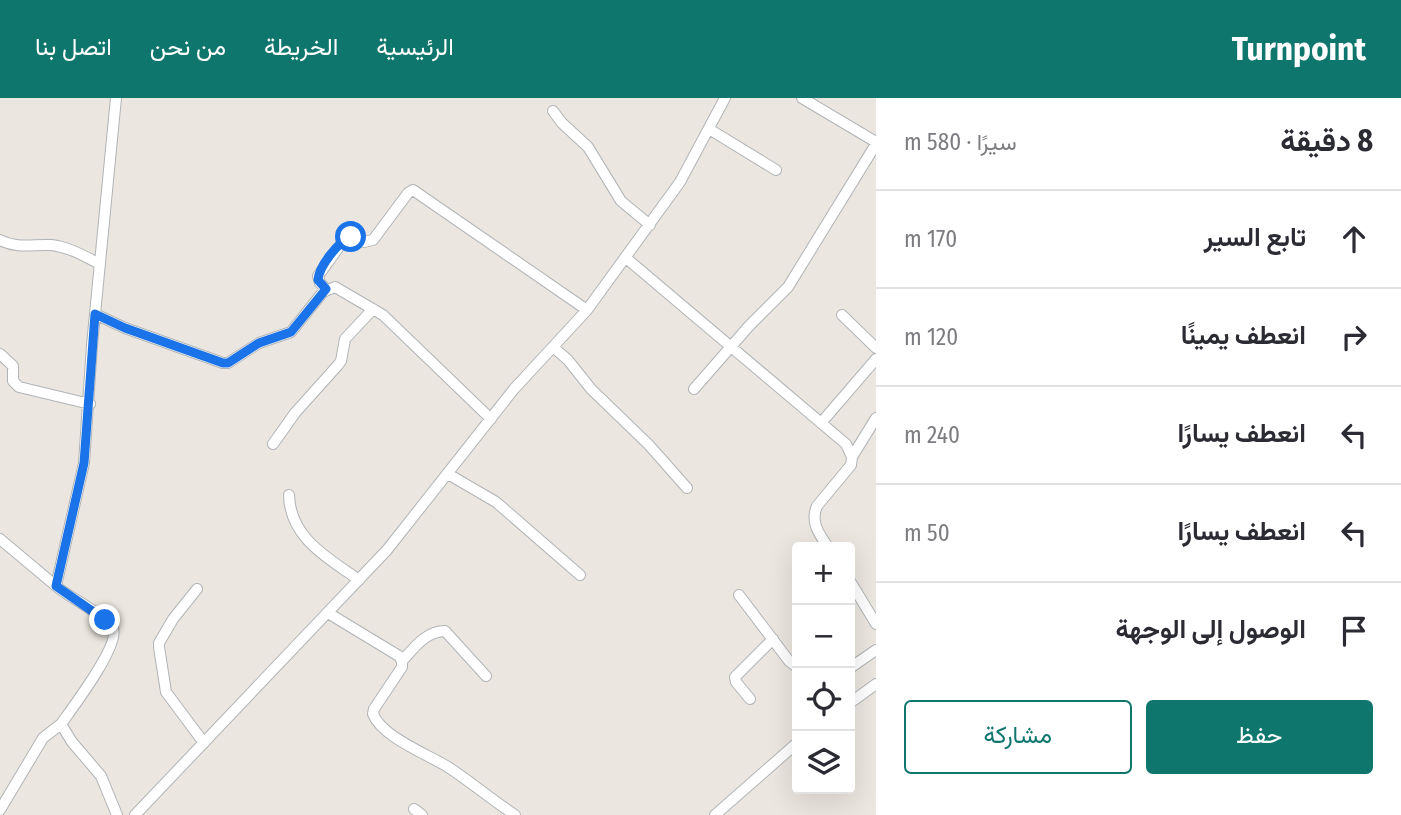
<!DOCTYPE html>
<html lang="ar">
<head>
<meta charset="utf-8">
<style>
  body { margin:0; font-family:"Fira Sans Condensed",Vazirmatn,sans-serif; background:#f2f2f3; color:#2b2b33; direction:rtl }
  .controls { position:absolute; right:21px; bottom:21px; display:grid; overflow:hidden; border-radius:7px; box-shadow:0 7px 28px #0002 }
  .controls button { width:63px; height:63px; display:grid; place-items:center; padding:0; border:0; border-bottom:2px solid #e1e1e2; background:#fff; color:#2b2b33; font:35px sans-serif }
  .stop { position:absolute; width:21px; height:21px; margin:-16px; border:5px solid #1a73e8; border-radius:50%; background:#fff }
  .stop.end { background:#1a73e8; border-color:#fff; box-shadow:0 2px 7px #0008 }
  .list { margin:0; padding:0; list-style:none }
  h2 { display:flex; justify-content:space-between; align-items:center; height:91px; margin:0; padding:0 28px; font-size:30px }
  h2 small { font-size:23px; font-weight:400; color:#7c7c81 }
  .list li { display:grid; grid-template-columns:46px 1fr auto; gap:21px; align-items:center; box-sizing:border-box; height:98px; padding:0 28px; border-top:2px solid #e1e1e2 }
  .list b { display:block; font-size:26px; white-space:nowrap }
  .list em { font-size:23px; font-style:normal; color:#7c7c81 }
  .actions { display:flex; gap:14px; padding:21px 28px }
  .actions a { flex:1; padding:16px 0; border:2px solid #0f766e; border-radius:7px; text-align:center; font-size:24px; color:#0f766e }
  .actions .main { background:#0f766e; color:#fff }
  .icon { flex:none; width:38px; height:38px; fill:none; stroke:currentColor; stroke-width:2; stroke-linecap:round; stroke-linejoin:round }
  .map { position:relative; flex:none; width:876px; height:717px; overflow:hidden; direction:ltr }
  header { display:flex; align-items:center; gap:42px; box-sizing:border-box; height:98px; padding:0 35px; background:#0f766e; color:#fff }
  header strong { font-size:33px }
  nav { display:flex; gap:38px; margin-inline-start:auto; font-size:24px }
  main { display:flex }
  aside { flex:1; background:#fff }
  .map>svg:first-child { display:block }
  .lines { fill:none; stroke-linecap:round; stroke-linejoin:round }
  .minor-casing { stroke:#b0b4b7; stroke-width:12 }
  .minor { stroke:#fff; stroke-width:10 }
  .route { stroke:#1a73e8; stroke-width:9 }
</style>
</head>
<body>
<header>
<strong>Turnpoint</strong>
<nav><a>الرئيسية</a><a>الخريطة</a><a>من نحن</a><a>اتصل بنا</a></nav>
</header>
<main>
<aside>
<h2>8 دقيقة<small>سيرًا · 580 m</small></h2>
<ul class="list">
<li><svg class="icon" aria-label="ahead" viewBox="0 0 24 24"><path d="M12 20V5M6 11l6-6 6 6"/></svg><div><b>تابع السير</b></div><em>170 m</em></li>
<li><svg class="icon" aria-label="right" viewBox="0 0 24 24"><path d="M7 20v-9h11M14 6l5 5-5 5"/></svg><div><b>انعطف يمينًا</b></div><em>120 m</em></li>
<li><svg class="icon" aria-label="left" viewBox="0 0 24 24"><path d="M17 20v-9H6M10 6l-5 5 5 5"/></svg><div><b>انعطف يسارًا</b></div><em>240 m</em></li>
<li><svg class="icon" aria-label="left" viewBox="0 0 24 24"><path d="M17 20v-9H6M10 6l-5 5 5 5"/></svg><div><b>انعطف يسارًا</b></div><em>50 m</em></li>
<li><svg class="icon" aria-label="arrive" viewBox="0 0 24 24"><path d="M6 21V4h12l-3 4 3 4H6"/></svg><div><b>الوصول إلى الوجهة</b></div></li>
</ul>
<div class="actions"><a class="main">حفظ</a><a>مشاركة</a></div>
</aside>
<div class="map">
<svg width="876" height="717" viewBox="0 0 876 717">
  <rect width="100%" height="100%" fill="#ebe6df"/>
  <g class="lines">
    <defs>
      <path id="minor" d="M 116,0 L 92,247 L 84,365 L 56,488 C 70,500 106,517 113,531 C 120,547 71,612 61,626 L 72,644 L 101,678 L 117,717
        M 802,0 L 876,44
        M 553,13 L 562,25 L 588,49 L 621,103 L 650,127
        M 709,31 L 776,72
        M 0,142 C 17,151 34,146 51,147 C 69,149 84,158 100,166
        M 626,160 L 846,346 L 852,359 L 851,367 L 817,408 C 810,424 819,436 828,449
        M 326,191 L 320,185 L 318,178 L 344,142 L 351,139 L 364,144 L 373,142 L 408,95 L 413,92 L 587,212
        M 95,216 L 125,230 L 223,265 L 228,265 L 259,245 L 291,234 L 323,194 L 335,189 L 383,217 L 491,321
        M 842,217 L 876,250
        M 553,249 L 568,262 L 591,291 L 649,347 L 687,390
        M 0,256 L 13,268 L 13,283 L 19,289 L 90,306
        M 694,291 L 749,228 L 788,189 L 876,46
        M 821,325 L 876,261
        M 273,346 L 295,315 L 338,267 L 341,263 L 345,241 L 373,211
        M 852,359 L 876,320
        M 448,376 L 496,404 L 580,477
        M 289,397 C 290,440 328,460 359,482
        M 0,441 L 56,488
        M 850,483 L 876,526
        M 197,491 L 173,521 L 159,545 L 159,549 L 166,594 L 204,645
        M 739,497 L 789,563 L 797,569
        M 328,515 L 399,558 L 402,563 L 402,569 L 374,611 L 373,616 C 382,639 427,656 448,669 C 471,684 492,702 515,717
        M 402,563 C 414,550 426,533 445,533 L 486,578
        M 850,570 L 876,552
        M 750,601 L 736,584 L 735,579 L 773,541
        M 850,605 L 876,586
        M 414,711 L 422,717
        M 0,712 L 43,640 L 61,626
        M 135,717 L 387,452 L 514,291 L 587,212 L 680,84 L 725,0
        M 715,717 L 797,645"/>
    </defs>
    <!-- minor casing -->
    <use href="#minor" class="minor-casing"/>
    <!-- minor -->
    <use href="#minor" class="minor"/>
  </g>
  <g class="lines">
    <!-- route -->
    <path class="route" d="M 105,522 L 56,488 L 84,365 L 95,216 L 125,230 L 223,265 L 228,265 L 259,245 L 291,234 L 326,191 L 318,182 C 319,168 338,144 351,139"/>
  </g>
</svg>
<div class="controls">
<button>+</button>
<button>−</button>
<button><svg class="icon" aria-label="locate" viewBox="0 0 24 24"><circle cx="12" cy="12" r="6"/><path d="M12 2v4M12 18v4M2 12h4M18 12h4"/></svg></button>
<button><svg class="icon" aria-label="layers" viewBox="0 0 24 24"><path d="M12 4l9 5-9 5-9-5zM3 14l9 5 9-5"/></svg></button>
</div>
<div class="stop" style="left:351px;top:139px"></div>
<div class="stop end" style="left:105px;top:522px"></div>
</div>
</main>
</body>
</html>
